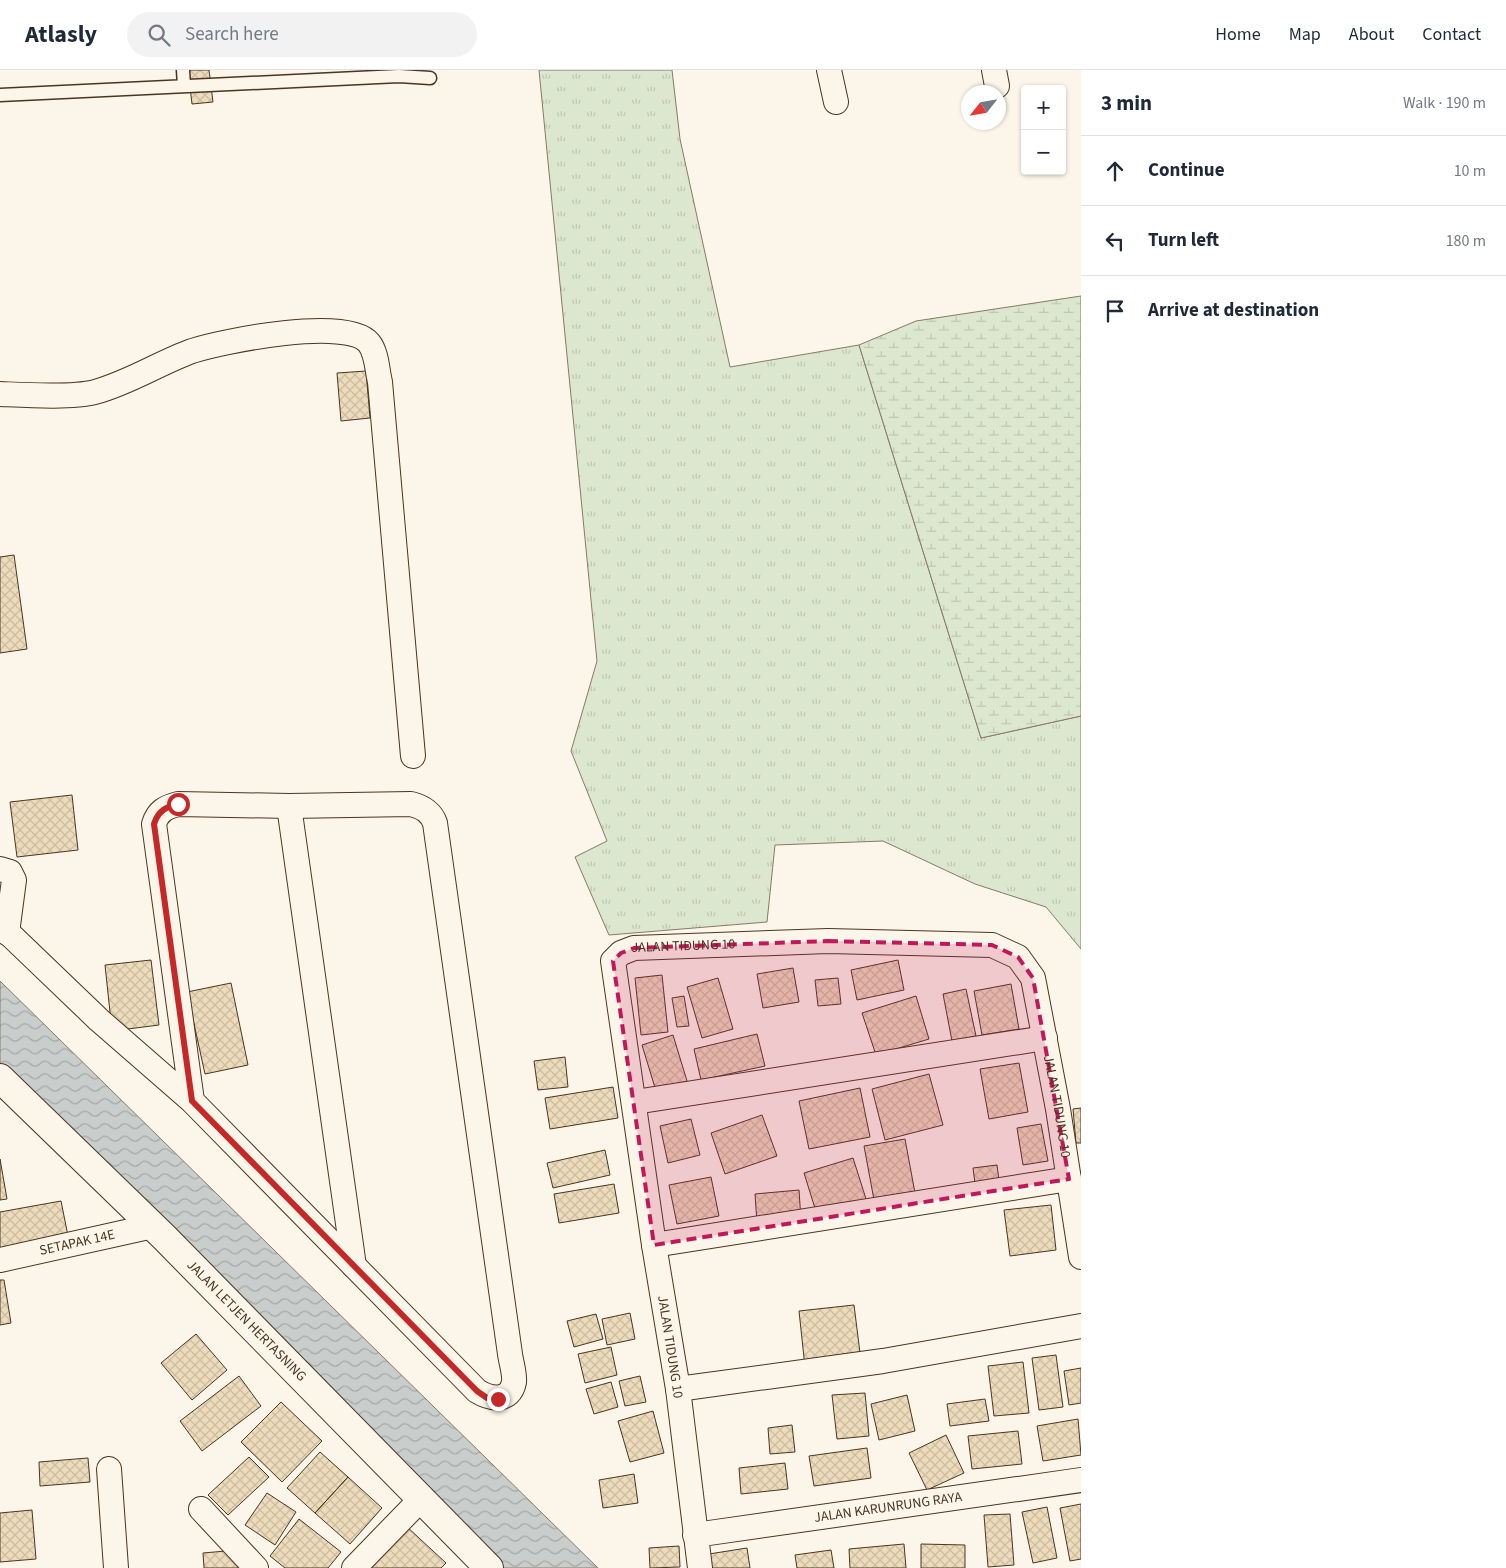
<!DOCTYPE html>
<html lang="en">
<head>
<meta charset="utf-8">
<style>
  body { margin:0; font-family:"Source Sans 3",sans-serif; background:#f2f2f3; color:#1f2937 }
  .controls { position:absolute; right:15px; top:15px; display:grid; overflow:hidden; border-radius:5px; box-shadow:0 1px 4px #0004 }
  .controls button { width:45px; height:45px; display:grid; place-items:center; padding:0; border:0; border-bottom:1px solid #e0e1e3; background:#fff; color:#1f2937; font:25px sans-serif }
  .compass { position:absolute; left:961px; top:15px; width:45px; height:45px; border-radius:50%; background:#fff; box-shadow:0 1px 4px #0004; rotate:239deg }
  .stop { position:absolute; width:15px; height:15px; margin:-11px; border:4px solid #c62828; border-radius:50%; background:#fff }
  .stop.end { background:#c62828; border-color:#fff; box-shadow:0 1px 5px #0008 }
  .list { margin:0; padding:0; list-style:none }
  h2 { display:flex; justify-content:space-between; align-items:center; height:65px; margin:0; padding:0 20px; font-size:21px }
  h2 small { font-size:16px; font-weight:400; color:#747a83 }
  .list li { display:grid; grid-template-columns:32px 1fr auto; gap:15px; align-items:center; box-sizing:border-box; height:70px; padding:0 20px; border-top:1px solid #e0e1e3 }
  .list b { display:block; font-size:19px; white-space:nowrap }
  .list em { font-size:16px; font-style:normal; color:#747a83 }
  .icon { flex:none; width:28px; height:28px; fill:none; stroke:currentColor; stroke-width:2; stroke-linecap:round; stroke-linejoin:round }
  .map { position:relative; flex:none; width:1081px; height:1498px; overflow:hidden }
  header { display:flex; align-items:center; gap:30px; box-sizing:border-box; height:70px; padding:0 25px; background:#fff; border-bottom:1px solid #e0e1e3 }
  header strong { font-size:24px }
  nav { display:flex; gap:28px; margin-inline-start:auto; font-size:18px }
  .search { width:350px; height:45px; background:#f2f2f3; display:flex; align-items:center; gap:12px; box-sizing:border-box; padding:0 18px; border-radius:28px; color:#747a83; font-size:19px }
  main { display:flex }
  aside { flex:1; background:#fff }
  .map>svg:first-child { display:block }
  .grass { fill:url(#grass-tufts); stroke:#887966 }
  .wetland { fill:url(#wetland-marsh); stroke:#887966 }
  .water { fill:url(#water-waves); stroke:#887966 }
  .building { fill:url(#building-cross-hatch); stroke:#4a3520 }
  .lines { fill:none; stroke-linecap:round; stroke-linejoin:round }
  .lane-casing { stroke:#4a3520; stroke-width:15 }
  .street-casing { stroke:#4a3520; stroke-width:26 }
  .secondary-casing { stroke:#4a3520; stroke-width:30 }
  .lane { stroke:#fbf6e9; stroke-width:12 }
  .street { stroke:#fbf6e9; stroke-width:24 }
  .secondary { stroke:#fbf6e9; stroke-width:28 }
  .route { stroke:#c62828; stroke-width:6 }
  .marked { fill:#c2185b; fill-opacity:0.2; stroke:#c2185b; stroke-width:4; stroke-dasharray:10 6; stroke-linejoin:round }
  .labels { text-anchor:middle; dominant-baseline:central; stroke-width:4; stroke-linejoin:round; paint-order:stroke }
  .street-label { font-size:14px; fill:#4a3520; stroke:#fbf6e9 }
</style>
</head>
<body>
<header>
<strong>Atlasly</strong>
<div class="search"><svg class="icon" aria-label="search" viewBox="0 0 24 24"><circle cx="10" cy="10" r="6"/><path d="M15 15l6 6"/></svg>Search here</div>
<nav><a>Home</a><a>Map</a><a>About</a><a>Contact</a></nav>
</header>
<main>
<div class="map">
<svg width="1081" height="1498" viewBox="0 0 1081 1498">
  <defs>
    <pattern id="grass-tufts" width="24" height="20" patternUnits="userSpaceOnUse" patternTransform="scale(1.25)"><rect width="24" height="20" fill="#dce7d0"/><path d="M3 7l-1-3M5 7V3M7 7l1-3M15 17l-1-3M17 17v-4M19 17l1-3" fill="none" stroke="#bec7b2"/></pattern>
    <pattern id="wetland-marsh" width="20" height="14" patternUnits="userSpaceOnUse" patternTransform="scale(1.25)"><rect width="20" height="14" fill="#dce7d0"/><path d="M1 5h8M5 5V1M11 12h8M15 12V8" fill="none" stroke="#bec7b2"/></pattern>
    <pattern id="water-waves" width="16" height="10" patternUnits="userSpaceOnUse" patternTransform="scale(1.25)"><rect width="16" height="10" fill="#c9cecd"/><path d="M0 5q4-4 8 0t8 0" fill="none" stroke="#a5a8a6"/></pattern>
    <pattern id="building-cross-hatch" width="8" height="8" patternUnits="userSpaceOnUse" patternTransform="scale(1.25)"><rect width="8" height="8" fill="#ecdcbc"/><path d="M0 0l8 8M0 8l8-8" fill="none" stroke="#ccbda1"/></pattern>
  </defs>
  <rect width="100%" height="100%" fill="#fbf6e9"/>
  <!-- grass -->
  <path class="grass" d="M 539,0 L 672,0 L 680,69 L 730,297 L 859,275 L 981,668 L 1081,646 L 1081,879 L 1046,837 L 975,814 L 883,771 L 775,775 L 767,852 L 609,865 L 575,787 L 607,771 L 571,681 L 597,591 Z"/>
  <!-- wetland -->
  <path class="wetland" d="M 1081,226 L 1081,646 L 981,668 L 859,275 L 916,251 Z"/>
  <!-- water -->
  <path class="water" d="M 0,911 L 598,1498 L 502,1498 L 455,1455 L 0,999 Z"/>
  <!-- building -->
  <path class="building" d="M 188,0 L 209,0 L 213,32 L 192,34 Z
    M 366,301 L 370,348 L 341,351 L 337,303 Z
    M 14,485 L 27,579 L 0,583 L 0,487 Z
    M 72,725 L 78,780 L 17,787 L 10,732 Z
    M 151,890 L 159,955 L 112,961 L 105,895 Z
    M 898,890 L 904,920 L 857,930 L 851,900 Z
    M 793,898 L 799,932 L 763,938 L 757,904 Z
    M 662,905 L 668,962 L 641,965 L 635,908 Z
    M 718,908 L 733,959 L 702,968 L 687,917 Z
    M 838,908 L 841,934 L 818,936 L 815,910 Z
    M 231,913 L 248,995 L 205,1004 L 187,922 Z
    M 1011,914 L 1019,959 L 982,965 L 974,921 Z
    M 966,919 L 976,966 L 952,971 L 943,924 Z
    M 684,926 L 689,956 L 677,957 L 672,928 Z
    M 916,926 L 929,969 L 876,985 L 862,943 Z
    M 757,964 L 765,996 L 701,1010 L 694,979 Z
    M 673,965 L 687,1011 L 656,1021 L 642,975 Z
    M 565,987 L 568,1017 L 538,1020 L 534,991 Z
    M 1019,993 L 1028,1042 L 989,1049 L 980,999 Z
    M 929,1004 L 943,1055 L 885,1070 L 872,1019 Z
    M 613,1017 L 618,1048 L 550,1059 L 545,1028 Z
    M 860,1018 L 870,1067 L 809,1079 L 799,1031 Z
    M 1081,1038 L 1081,1073 L 1076,1073 L 1073,1039 Z
    M 762,1045 L 777,1086 L 725,1104 L 711,1063 Z
    M 691,1049 L 700,1085 L 668,1093 L 660,1056 Z
    M 1041,1054 L 1048,1091 L 1023,1095 L 1017,1058 Z
    M 905,1069 L 915,1123 L 874,1130 L 864,1076 Z
    M 605,1080 L 610,1105 L 553,1118 L 547,1093 Z
    M 853,1088 L 867,1132 L 818,1148 L 804,1103 Z
    M 0,1089 L 7,1129 L 0,1130 Z
    M 997,1095 L 1000,1118 L 976,1121 L 973,1098 Z
    M 711,1107 L 719,1146 L 677,1154 L 669,1115 Z
    M 614,1114 L 619,1143 L 559,1153 L 554,1124 Z
    M 799,1120 L 801,1150 L 757,1153 L 755,1124 Z
    M 61,1131 L 68,1166 L 0,1179 L 0,1142 Z
    M 1051,1135 L 1056,1180 L 1010,1186 L 1004,1140 Z
    M 0,1210 L 4,1210 L 11,1253 L 0,1255 Z
    M 854,1235 L 861,1291 L 805,1297 L 799,1241 Z
    M 630,1243 L 635,1269 L 607,1275 L 602,1249 Z
    M 596,1244 L 603,1269 L 574,1277 L 567,1251 Z
    M 196,1264 L 227,1300 L 192,1330 L 161,1293 Z
    M 611,1277 L 617,1305 L 585,1313 L 578,1284 Z
    M 1056,1285 L 1063,1337 L 1039,1340 L 1032,1288 Z
    M 1023,1292 L 1029,1343 L 994,1346 L 988,1296 Z
    M 1081,1298 L 1081,1333 L 1069,1335 L 1064,1301 Z
    M 239,1306 L 261,1336 L 202,1381 L 180,1351 Z
    M 640,1306 L 646,1332 L 625,1336 L 619,1311 Z
    M 611,1312 L 618,1337 L 594,1344 L 586,1319 Z
    M 865,1323 L 869,1366 L 837,1369 L 832,1325 Z
    M 907,1325 L 915,1361 L 879,1370 L 871,1334 Z
    M 985,1329 L 989,1351 L 950,1356 L 947,1334 Z
    M 281,1332 L 322,1371 L 282,1412 L 241,1372 Z
    M 653,1341 L 664,1383 L 630,1392 L 618,1351 Z
    M 1078,1349 L 1081,1385 L 1043,1391 L 1037,1356 Z
    M 792,1355 L 795,1382 L 770,1384 L 768,1358 Z
    M 1018,1361 L 1022,1394 L 972,1399 L 968,1366 Z
    M 946,1365 L 964,1403 L 927,1420 L 909,1383 Z
    M 867,1378 L 871,1408 L 814,1416 L 809,1386 Z
    M 320,1382 L 348,1407 L 315,1443 L 287,1418 Z
    M 249,1387 L 269,1407 L 228,1445 L 208,1425 Z
    M 88,1388 L 90,1412 L 40,1416 L 39,1392 Z
    M 785,1393 L 788,1419 L 741,1424 L 739,1398 Z
    M 634,1404 L 638,1433 L 603,1438 L 599,1410 Z
    M 348,1407 L 382,1438 L 350,1474 L 315,1443 Z
    M 267,1423 L 296,1442 L 275,1475 L 245,1455 Z
    M 1081,1434 L 1081,1489 L 1070,1491 L 1060,1438 Z
    M 1047,1437 L 1057,1488 L 1033,1493 L 1022,1442 Z
    M 32,1440 L 36,1489 L 0,1492 L 0,1443 Z
    M 1010,1444 L 1014,1495 L 988,1497 L 984,1445 Z
    M 299,1449 L 341,1482 L 328,1498 L 285,1498 L 270,1486 Z
    M 405,1455 L 446,1493 L 441,1498 L 367,1498 Z
    M 904,1474 L 906,1498 L 850,1498 L 849,1479 Z
    M 921,1474 L 965,1475 L 965,1498 L 921,1498 Z
    M 679,1476 L 680,1497 L 650,1498 L 649,1478 Z
    M 747,1478 L 750,1498 L 711,1498 L 709,1484 Z
    M 237,1480 L 238,1498 L 204,1498 L 203,1483 Z
    M 831,1480 L 834,1498 L 797,1498 L 795,1485 Z"/>
  <g class="lines">
    <defs>
      <path id="lane" d="M 183,0 L 184,16
        M 0,25 L 399,6 L 430,8"/>
      <g id="street">
        <path d="M 829,0 L 836,32"/>
        <path d="M 994,0 L 997,16"/>
        <path d="M 0,324 C 24,325 72,328 95,322 C 129,313 159,293 192,281 C 223,271 348,246 369,273 C 377,283 377,300 380,312 L 413,686"/>
        <path d="M 289,736 L 354,1196"/>
        <path d="M 0,799 L 10,802 L 14,810 L 7,863"/>
        <path d="M 0,855 L 99,950 L 192,1031 L 477,1321 C 490,1329 510,1333 514,1312 C 515,1304 511,1292 510,1284 L 435,753 C 431,742 423,737 411,734 L 289,736 L 178,734 C 166,737 158,741 154,754 L 192,1031"/>
        <path d="M 635,1032 L 1045,968"/>
        <path d="M 654,1175 L 1069,1109"/>
        <path id="s1" d="M 0,1190 L 153,1156"/>
        <path d="M 678,1319 L 883,1291 L 1081,1256"/>
        <path d="M 109,1399 L 116,1498"/>
        <path d="M 201,1439 L 256,1498"/>
        <path id="s2" d="M 695,1465 L 1081,1410"/>
        <path d="M 354,1498 L 421,1429"/>
        <path id="s3" d="M 700,1498 L 678,1319 L 654,1175 L 613,891 L 621,883 L 634,878 L 828,871 L 992,875 L 1018,887 L 1033,908 L 1058,1039 L 1081,1187"/>
      </g>
      <g id="secondary">
        <path id="s4" d="M 0,1008 L 164,1167 L 489,1498"/>
      </g>
    </defs>
    <!-- lane casing -->
    <use href="#lane" class="lane-casing"/>
    <!-- street casing -->
    <use href="#street" class="street-casing"/>
    <!-- secondary casing -->
    <use href="#secondary" class="secondary-casing"/>
    <!-- lane -->
    <use href="#lane" class="lane"/>
    <!-- street -->
    <use href="#street" class="street"/>
    <!-- secondary -->
    <use href="#secondary" class="secondary"/>
  </g>
  <g class="lines">
    <!-- route -->
    <path class="route" d="M 178,734 C 166,737 158,741 154,754 L 192,1031 L 477,1321 L 487,1328 L 498,1329"/>
  </g>
  <!-- marked area -->
  <path class="marked" d="M 828,871 L 992,875 L 1018,887 L 1033,908 L 1069,1109 L 654,1175 L 613,891 L 621,883 L 634,878 Z"/>
  <g class="labels">
    <!-- street labels -->
    <g class="street-label">
      <text stroke="none"><textPath href="#s3" startOffset="688">JALAN TIDUNG 10</textPath></text>
      <text stroke="none"><textPath href="#s3" startOffset="1182">JALAN TIDUNG 10</textPath></text>
      <text stroke="none"><textPath href="#s1" startOffset="79">SETAPAK 14E</textPath></text>
      <text stroke="none"><textPath href="#s4" startOffset="346">JALAN LETJEN HERTASNING</textPath></text>
      <text transform="translate(670 1277) rotate(81)">JALAN TIDUNG 10</text>
      <text stroke="none"><textPath href="#s2" startOffset="195">JALAN KARUNRUNG RAYA</textPath></text>
    </g>
  </g>
</svg>
<div class="controls">
<button>+</button>
<button>−</button>
</div>
<svg class="compass" viewBox="-18 -18 36 36"><path d="M0-13l5 13h-10z" fill="#e53935"/><path d="M0 13l5-13h-10z" fill="#747a83"/></svg>
<div class="stop" style="left:178px;top:734px"></div>
<div class="stop end" style="left:498px;top:1329px"></div>
</div>
<aside>
<h2>3 min<small>Walk · 190 m</small></h2>
<ul class="list">
<li><svg class="icon" aria-label="ahead" viewBox="0 0 24 24"><path d="M12 20V5M6 11l6-6 6 6"/></svg><div><b>Continue</b></div><em>10 m</em></li>
<li><svg class="icon" aria-label="left" viewBox="0 0 24 24"><path d="M17 20v-9H6M10 6l-5 5 5 5"/></svg><div><b>Turn left</b></div><em>180 m</em></li>
<li><svg class="icon" aria-label="arrive" viewBox="0 0 24 24"><path d="M6 21V4h12l-3 4 3 4H6"/></svg><div><b>Arrive at destination</b></div></li>
</ul>
</aside>
</main>
</body>
</html>
